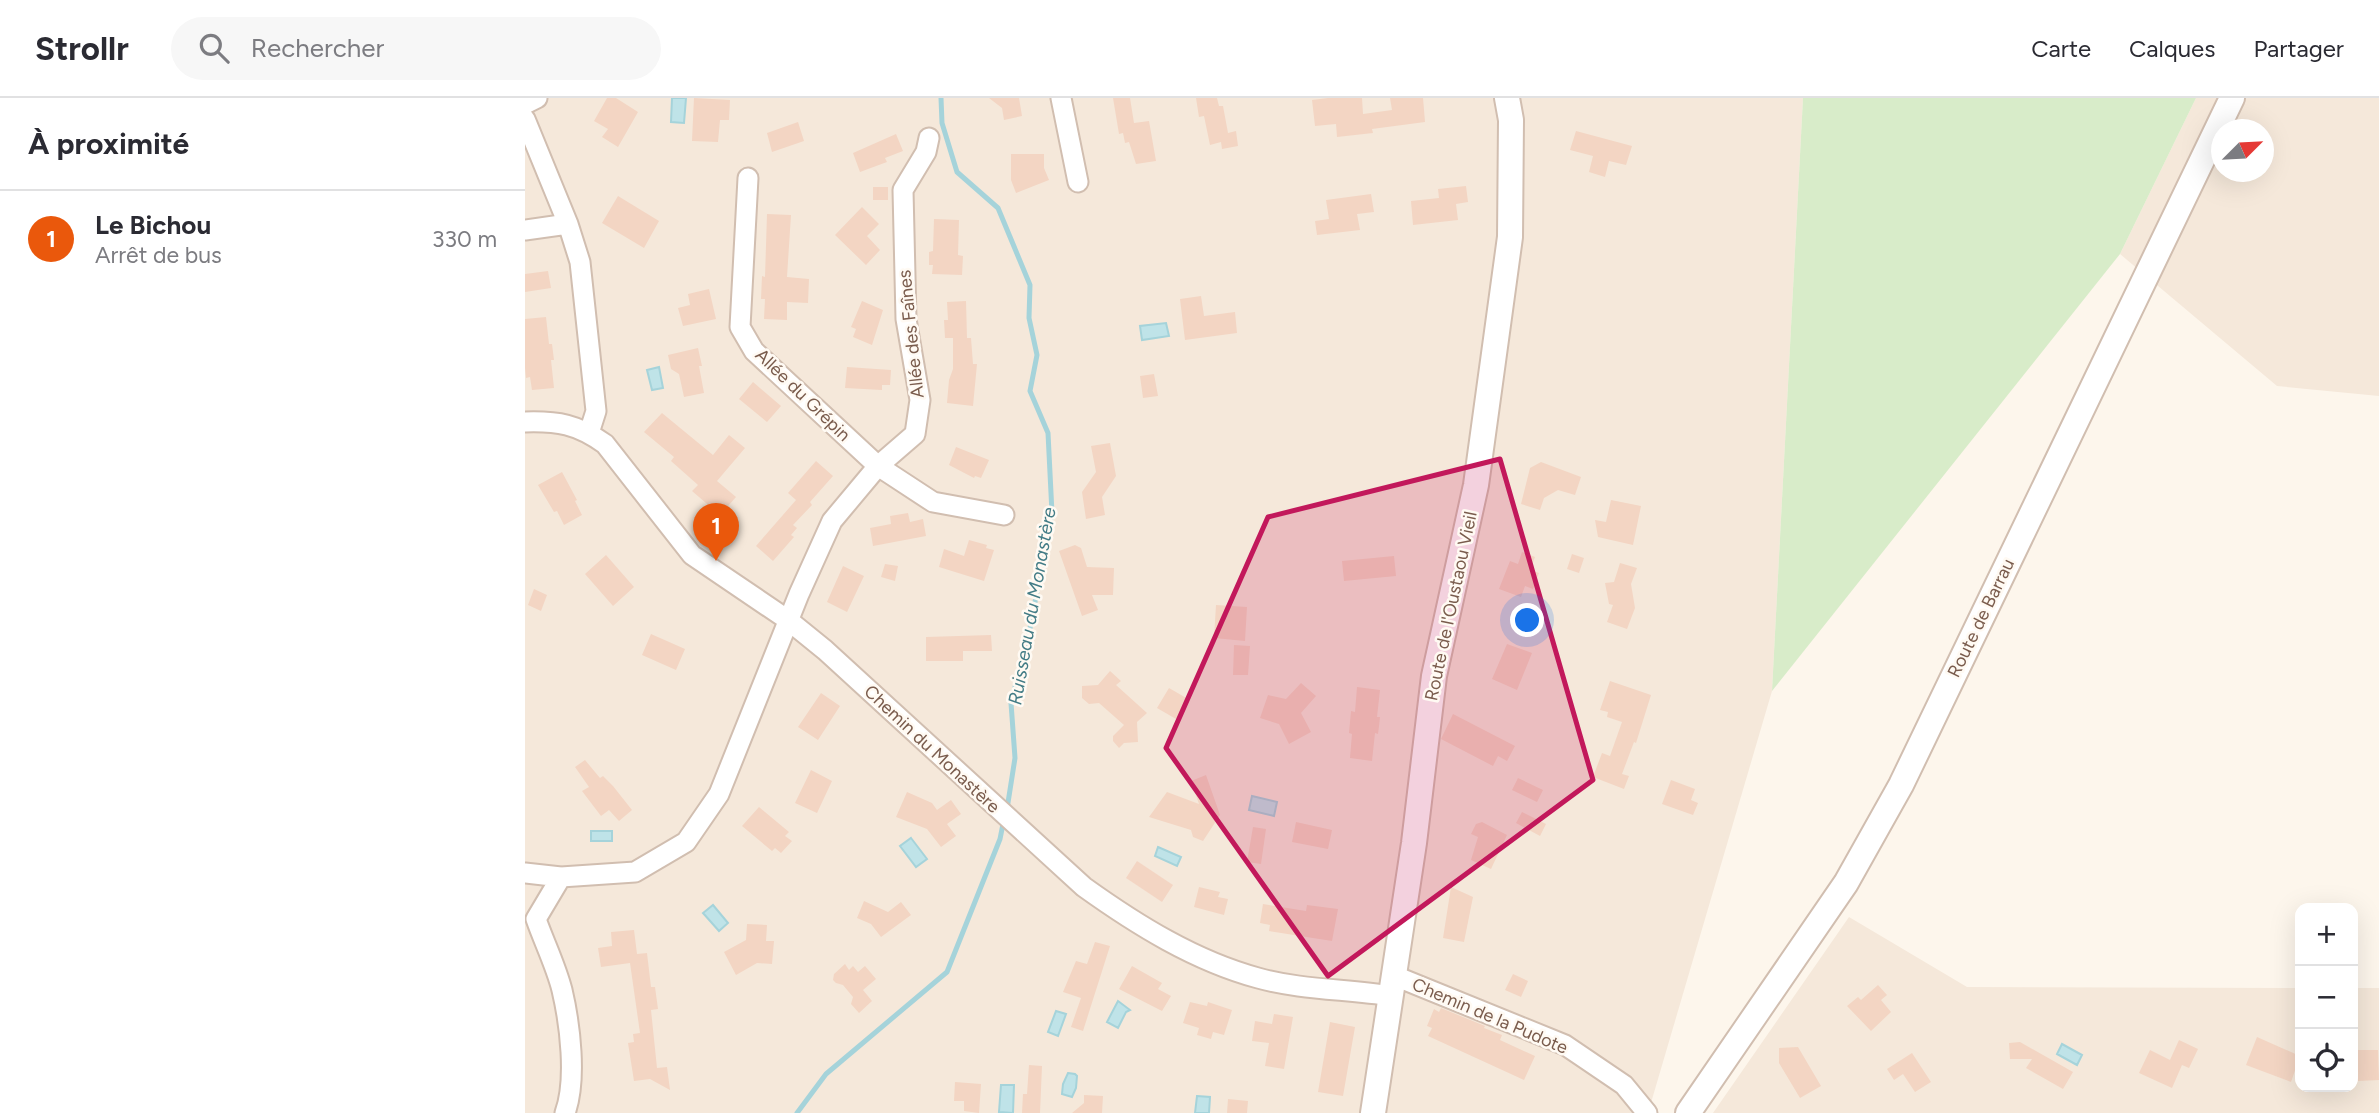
<!DOCTYPE html>
<html lang="fr">
<head>
<meta charset="utf-8">
<style>
  body { margin:0; font-family:Figtree,sans-serif; background:#f7f7f7; color:#2b2b33 }
  .controls { position:absolute; right:21px; bottom:21px; display:grid; overflow:hidden; border-radius:14px; box-shadow:0 7px 28px #0002 }
  .controls button { width:63px; height:63px; display:grid; place-items:center; padding:0; border:0; border-bottom:2px solid #e1e1e2; background:#fff; color:#2b2b33; font:35px sans-serif }
  .compass { position:absolute; left:1686px; top:21px; width:63px; height:63px; border-radius:50%; background:#fff; box-shadow:0 7px 28px #0002; rotate:66deg }
  .you { position:absolute; left:1003px; top:523px; width:24px; height:24px; margin:-18px; border:5px solid #fff; border-radius:50%; background:#1a73e8; box-shadow:0 0 0 10px #1a73e833 }
  .badge { display:grid; place-items:center; width:46px; height:46px; border-radius:50%; background:#ea580c; color:#fff; font-size:23px; font-weight:700 }
  .pin { position:absolute; translate:-50% -58px; filter:drop-shadow(0 2px 4px #0008) }
  .pin::after { content:''; position:absolute; top:37px; width:24px; height:21px; background:inherit; clip-path:polygon(0 0,100% 0,50% 100%) }
  .list { margin:0; padding:0; list-style:none }
  h2 { display:flex; justify-content:space-between; align-items:center; height:91px; margin:0; padding:0 28px; font-size:30px }
  h2 small { font-size:23px; font-weight:400; color:#7c7c81 }
  .list li { display:grid; grid-template-columns:46px 1fr auto; gap:21px; align-items:center; box-sizing:border-box; height:98px; padding:0 28px; border-top:2px solid #e1e1e2 }
  .list b { display:block; font-size:26px; white-space:nowrap }
  .list p { margin:0; font-size:23px; white-space:nowrap; color:#7c7c81 }
  .list em { font-size:23px; font-style:normal; color:#7c7c81 }
  .icon { flex:none; width:38px; height:38px; fill:none; stroke:currentColor; stroke-width:2; stroke-linecap:round; stroke-linejoin:round }
  .map { position:relative; flex:none; width:1854px; height:1015px; overflow:hidden }
  header { display:flex; align-items:center; gap:42px; box-sizing:border-box; height:98px; padding:0 35px; background:#fff; border-bottom:2px solid #e1e1e2 }
  header strong { font-size:33px }
  nav { display:flex; gap:38px; margin-inline-start:auto; font-size:24px }
  .search { width:490px; height:63px; background:#f7f7f7; display:flex; align-items:center; gap:18px; box-sizing:border-box; padding:0 24px; border-radius:38px; color:#7c7c81; font-size:26px }
  main { display:flex }
  aside { flex:1; background:#fff }
  .map>svg:first-child { display:block }
  .residential { fill:#f5e8da; fill-rule:evenodd }
  .green { fill:#d8ecc9 }
  .water { fill:#bfe3e8; stroke:#a5d3da; stroke-width:2 }
  .lines { fill:none; stroke-linecap:round; stroke-linejoin:round }
  .stream { stroke:#a5d3da; stroke-width:5 }
  .building { fill:#f3d5c3 }
  .minor-casing { stroke:#d1beb0; stroke-width:23 }
  .tertiary-casing { stroke:#d1beb0; stroke-width:28 }
  .minor { stroke:#fff; stroke-width:19 }
  .tertiary { stroke:#fff; stroke-width:24 }
  .marked { fill:#c2185b; fill-opacity:0.2; stroke:#c2185b; stroke-width:5; stroke-linejoin:round }
  .labels { text-anchor:middle; dominant-baseline:central; stroke-width:5; stroke-linejoin:round; paint-order:stroke }
  .street-label { font-size:18px; fill:#7a5c4d; stroke:#fffaf3 }
  .water-label { font-size:19px; font-style:italic; fill:#437c86; stroke:#fffaf3 }
</style>
</head>
<body>
<header>
<strong>Strollr</strong>
<div class="search"><svg class="icon" aria-label="search" viewBox="0 0 24 24"><circle cx="10" cy="10" r="6"/><path d="M15 15l6 6"/></svg>Rechercher</div>
<nav><a>Carte</a><a>Calques</a><a>Partager</a></nav>
</header>
<main>
<aside>
<h2>À proximité<small></small></h2>
<ul class="list">
<li><span class="badge">1</span><div><b>Le Bichou</b><p>Arrêt de bus</p></div><em>330 m</em></li>
</ul>
</aside>
<div class="map">
<svg width="1854" height="1015" viewBox="0 0 1854 1015">
  <rect width="100%" height="100%" fill="#fdf6ec"/>
  <!-- residential -->
  <path class="residential" d="M 0,0 L 1278,0 L 1247,593 L 1123,1015 L 0,1015 Z
    M 1671,0 L 1854,0 L 1854,298 L 1752,288 L 1595,156 ZM 1696,32 L 1738,32 L 1738,74 L 1696,74 Z
    M 1324,819 L 1442,889 L 1775,890 L 1775,989 L 1828,989 L 1828,890 L 1854,890 L 1854,1015 L 1188,1015 Z"/>
  <!-- green -->
  <path class="green" d="M 1278,0 L 1671,0 L 1595,156 L 1247,593 Z"/>
  <!-- water -->
  <path class="water" d="M 147,0 L 161,0 L 159,25 L 146,24 Z
    M 641,225 L 644,238 L 617,242 L 615,228 Z
    M 134,269 L 138,290 L 127,292 L 122,272 Z
    M 727,698 L 752,704 L 749,718 L 724,712 Z
    M 66,733 L 87,733 L 87,743 L 66,743 Z
    M 386,740 L 402,761 L 391,769 L 375,748 Z
    M 633,749 L 656,759 L 652,768 L 630,758 Z
    M 188,807 L 203,825 L 194,833 L 178,815 Z
    M 593,903 L 605,912 L 601,914 L 593,930 L 582,924 Z
    M 531,913 L 541,916 L 533,938 L 523,934 Z
    M 1537,946 L 1557,957 L 1552,967 L 1532,956 Z
    M 543,975 L 550,976 L 552,978 L 551,990 L 547,999 L 537,996 L 538,986 Z
    M 476,987 L 489,987 L 488,1015 L 474,1014 Z
    M 672,998 L 685,999 L 684,1015 L 670,1015 Z"/>
  <g class="lines">
    <!-- stream -->
    <path class="stream" d="M 416,0 L 417,25 L 432,74 L 473,110 L 505,187 L 504,220 L 512,257 L 505,293 L 523,335 L 527,415 L 505,530 L 486,605 L 490,660 L 482,711
      M 272,1015 L 301,976 L 422,874 L 475,741 L 478,726"/>
  </g>
  <!-- building -->
  <path class="building" d="M 82,0 L 91,0 L 113,14 L 93,49 L 77,39 L 83,31 L 69,23 Z
    M 169,0 L 205,2 L 204,22 L 195,22 L 193,44 L 167,43 Z
    M 464,0 L 494,0 L 497,18 L 479,22 L 477,10 Z
    M 588,0 L 605,0 L 609,25 L 624,23 L 631,63 L 611,66 L 604,44 L 600,45 L 598,35 L 594,36 Z
    M 671,0 L 692,0 L 694,8 L 698,8 L 703,35 L 711,33 L 713,48 L 697,51 L 696,44 L 685,47 L 679,18 L 674,19 Z
    M 803,0 L 837,0 L 838,16 L 867,12 L 865,0 L 898,0 L 900,24 L 847,31 L 848,35 L 812,39 L 811,26 L 790,28 L 787,2 Z
    M 273,24 L 279,43 L 247,54 L 242,35 Z
    M 1051,33 L 1107,48 L 1101,67 L 1084,63 L 1080,79 L 1064,74 L 1068,58 L 1045,52 Z
    M 371,36 L 378,53 L 360,60 L 362,64 L 335,74 L 328,55 Z
    M 486,56 L 519,56 L 519,70 L 524,82 L 491,95 L 486,82 Z
    M 941,88 L 943,104 L 931,106 L 933,122 L 888,127 L 886,103 L 914,100 L 913,91 Z
    M 348,89 L 363,89 L 363,102 L 348,102 Z
    M 846,96 L 849,114 L 832,116 L 835,132 L 792,137 L 790,123 L 804,121 L 801,102 Z
    M 93,98 L 134,123 L 119,150 L 77,125 Z
    M 337,109 L 354,126 L 342,138 L 355,152 L 341,167 L 310,137 Z
    M 242,116 L 266,117 L 262,179 L 284,181 L 283,205 L 262,204 L 262,222 L 239,221 L 240,201 L 236,201 L 237,178 L 240,179 Z
    M 409,121 L 434,122 L 433,157 L 438,158 L 437,177 L 407,176 L 408,167 L 404,167 L 404,154 L 408,153 Z
    M 23,173 L 26,190 L 0,194 L 0,176 Z
    M 184,191 L 191,221 L 158,228 L 153,210 L 165,207 L 163,196 Z
    M 676,198 L 679,218 L 710,214 L 712,235 L 660,242 L 655,201 Z
    M 337,203 L 358,212 L 347,247 L 328,239 L 331,231 L 326,229 Z
    M 441,203 L 442,240 L 446,240 L 448,266 L 452,266 L 448,308 L 422,305 L 424,282 L 428,271 L 428,240 L 420,240 L 419,222 L 423,222 L 422,204 Z
    M 21,219 L 24,246 L 27,246 L 29,262 L 26,262 L 29,290 L 7,292 L 5,279 L 1,280 L 0,270 L 0,221 Z
    M 173,250 L 177,268 L 174,268 L 179,295 L 159,299 L 154,276 L 146,271 L 143,257 Z
    M 322,269 L 366,272 L 365,287 L 357,287 L 357,292 L 320,290 Z
    M 629,276 L 633,298 L 618,300 L 615,278 Z
    M 228,284 L 256,308 L 242,324 L 214,301 Z
    M 137,315 L 188,357 L 204,337 L 220,350 L 192,383 L 211,399 L 195,417 L 167,393 L 173,387 L 146,363 L 149,359 L 119,334 Z
    M 585,345 L 591,378 L 577,399 L 580,417 L 561,421 L 557,394 L 571,374 L 566,348 Z
    M 431,349 L 464,362 L 456,380 L 450,378 L 449,380 L 424,367 Z
    M 291,363 L 308,378 L 285,404 L 287,407 L 268,427 L 272,430 L 266,437 L 269,439 L 248,463 L 231,448 L 271,402 L 263,395 Z
    M 1016,364 L 1056,379 L 1050,397 L 1033,392 L 1019,400 L 1015,412 L 996,406 L 1005,370 Z
    M 37,374 L 52,402 L 50,403 L 57,417 L 39,427 L 32,413 L 29,414 L 13,387 Z
    M 1086,402 L 1116,408 L 1108,447 L 1073,439 L 1070,422 L 1081,424 Z
    M 383,415 L 385,424 L 398,421 L 401,438 L 348,448 L 345,430 L 366,426 L 365,418 Z
    M 444,442 L 462,447 L 461,450 L 469,452 L 459,483 L 414,469 L 419,451 L 439,458 Z
    M 550,447 L 556,450 L 562,469 L 589,470 L 588,497 L 567,497 L 573,512 L 557,518 L 534,453 Z
    M 997,454 L 1010,459 L 1005,472 L 1014,475 L 1008,491 L 1000,488 L 996,499 L 974,491 L 985,463 L 993,466 Z
    M 1047,456 L 1059,460 L 1054,475 L 1042,471 Z
    M 81,457 L 109,489 L 88,508 L 60,476 Z
    M 869,458 L 871,478 L 819,483 L 817,463 Z
    M 1095,465 L 1112,470 L 1106,486 L 1110,510 L 1102,531 L 1082,524 L 1088,507 L 1084,506 L 1080,485 L 1089,484 Z
    M 360,466 L 373,468 L 370,483 L 356,479 Z
    M 318,468 L 339,478 L 322,514 L 302,504 Z
    M 9,491 L 22,497 L 16,513 L 3,507 Z
    M 691,507 L 722,509 L 720,543 L 689,540 Z
    M 126,536 L 160,551 L 151,572 L 117,557 Z
    M 466,537 L 467,553 L 438,553 L 438,563 L 401,563 L 401,539 Z
    M 982,546 L 1007,555 L 992,592 L 967,581 Z
    M 709,547 L 725,548 L 723,577 L 708,577 Z
    M 585,573 L 596,583 L 591,587 L 622,615 L 612,624 L 613,644 L 599,645 L 594,650 L 588,643 L 588,638 L 599,627 L 574,605 L 564,606 L 557,600 L 557,588 L 573,587 Z
    M 1085,583 L 1126,597 L 1111,645 L 1109,644 L 1097,676 L 1104,678 L 1099,691 L 1068,679 L 1077,655 L 1085,658 L 1097,624 L 1082,619 L 1083,614 L 1075,612 Z
    M 776,585 L 791,598 L 776,615 L 786,634 L 764,646 L 754,626 L 735,620 L 743,597 L 761,601 Z
    M 832,589 L 855,592 L 852,619 L 855,619 L 854,628 L 853,636 L 850,635 L 847,663 L 825,660 L 827,636 L 824,635 L 826,613 L 830,614 Z
    M 644,590 L 663,601 L 651,621 L 632,610 Z
    M 296,595 L 315,608 L 293,642 L 273,629 Z
    M 928,616 L 990,648 L 982,663 L 973,658 L 968,668 L 916,641 Z
    M 60,662 L 75,680 L 78,678 L 88,688 L 107,712 L 94,723 L 84,712 L 76,718 L 57,693 L 64,689 L 50,669 Z
    M 286,672 L 307,683 L 292,715 L 270,705 Z
    M 681,677 L 695,717 L 678,743 L 668,739 L 666,732 L 624,719 L 642,694 L 674,706 L 666,683 Z
    M 993,680 L 1018,692 L 1012,704 L 987,692 Z
    M 1146,682 L 1170,691 L 1166,702 L 1173,705 L 1168,717 L 1137,706 Z
    M 382,694 L 407,705 L 412,712 L 426,702 L 436,716 L 422,726 L 431,738 L 416,749 L 402,731 L 371,719 Z
    M 234,709 L 264,734 L 260,738 L 267,743 L 256,755 L 250,750 L 247,753 L 217,728 Z
    M 997,714 L 1021,726 L 1015,738 L 991,725 Z
    M 771,724 L 807,732 L 803,751 L 767,744 Z
    M 957,724 L 982,737 L 966,771 L 946,762 L 953,739 L 946,736 L 951,726 Z
    M 728,729 L 741,731 L 736,766 L 722,764 Z
    M 612,763 L 648,787 L 637,804 L 601,780 Z
    M 674,789 L 695,794 L 693,799 L 703,801 L 699,817 L 669,809 Z
    M 926,789 L 948,799 L 939,844 L 918,840 Z
    M 339,803 L 363,814 L 376,804 L 386,817 L 356,839 L 346,826 L 332,820 Z
    M 738,806 L 781,813 L 782,807 L 813,811 L 807,843 L 744,833 L 745,827 L 735,825 Z
    M 222,826 L 242,827 L 241,843 L 249,843 L 247,866 L 232,865 L 211,877 L 199,854 L 221,842 Z
    M 109,832 L 112,856 L 122,855 L 126,889 L 130,889 L 133,911 L 126,912 L 132,970 L 142,969 L 145,992 L 125,981 L 109,983 L 103,945 L 109,944 L 108,936 L 115,935 L 105,865 L 76,869 L 73,850 L 87,848 L 86,834 Z
    M 570,844 L 585,848 L 558,933 L 546,929 L 556,900 L 538,894 L 551,863 L 562,866 Z
    M 320,866 L 324,872 L 328,868 L 333,874 L 340,868 L 351,881 L 338,892 L 347,903 L 334,915 L 326,906 L 328,899 L 318,887 L 311,885 L 308,882 L 309,876 Z
    M 607,868 L 637,885 L 633,891 L 646,898 L 637,913 L 594,891 Z
    M 988,876 L 1003,883 L 996,899 L 980,892 Z
    M 1353,887 L 1362,897 L 1356,902 L 1366,914 L 1346,933 L 1322,908 L 1333,899 L 1336,902 Z
    M 665,904 L 682,908 L 683,904 L 707,912 L 699,937 L 688,934 L 686,941 L 672,937 L 674,930 L 658,925 Z
    M 916,910 L 960,928 L 959,930 L 977,937 L 975,942 L 1010,958 L 999,982 L 903,938 L 907,930 L 902,928 L 909,911 L 914,914 Z
    M 749,916 L 768,919 L 759,971 L 740,968 L 744,945 L 727,943 L 730,923 L 747,926 Z
    M 805,924 L 830,929 L 818,998 L 793,994 Z
    M 1732,939 L 1775,958 L 1766,984 L 1721,967 Z
    M 1654,942 L 1673,951 L 1664,970 L 1657,967 L 1647,990 L 1614,975 L 1625,952 L 1645,962 Z
    M 1495,944 L 1548,974 L 1538,991 L 1501,970 L 1507,961 L 1485,961 L 1484,945 Z
    M 1273,949 L 1296,988 L 1275,1000 L 1254,965 L 1254,950 Z
    M 1832,952 L 1853,952 L 1854,982 L 1833,983 Z
    M 1387,955 L 1406,984 L 1390,994 L 1378,976 L 1369,982 L 1362,971 Z
    M 504,967 L 517,968 L 515,1015 L 497,1015 L 498,996 L 502,996 Z
    M 430,984 L 456,986 L 454,1015 L 439,1013 L 439,1003 L 429,1003 Z
    M 559,997 L 578,998 L 577,1015 L 547,1015 L 559,1005 Z
    M 703,1001 L 723,1003 L 722,1015 L 702,1015 Z"/>
  <g class="lines">
    <defs>
      <path id="minor" d="M 536,0 L 553,84
        M 0,6 L 12,0
        M 0,21 L 43,126 L 55,164 L 71,313 L 64,335
        M 223,80 L 215,229 L 229,253 L 353,368 L 408,404 L 479,417
        M 0,132 L 43,126
        M 0,324 C 33,323 52,326 80,346 L 167,457 L 263,522 L 300,552 L 559,789 C 612,827 670,863 733,880 C 776,892 822,891 866,898
        M 0,775 L 36,779
        M 870,878 L 1040,947 L 1099,987 L 1122,1015
        M 40,1015 C 52,982 45,926 37,892 C 31,868 19,844 11,821 L 36,779 L 110,774 L 161,744 L 194,696 L 274,496 L 307,423 L 353,368 L 390,336 L 395,302 L 381,221 L 378,92 L 401,54 L 404,40"/>
      <path id="tertiary" d="M 848,1015 L 889,745 L 909,578 L 951,387 L 972,234 L 985,139 L 986,22 L 982,0
        M 1163,1015 L 1321,785 L 1376,687 L 1707,0"/>
    </defs>
    <!-- minor casing -->
    <use href="#minor" class="minor-casing"/>
    <!-- tertiary casing -->
    <use href="#tertiary" class="tertiary-casing"/>
    <!-- minor -->
    <use href="#minor" class="minor"/>
    <!-- tertiary -->
    <use href="#tertiary" class="tertiary"/>
  </g>
  <!-- marked area -->
  <path class="marked" d="M 975,361 L 1068,682 L 803,878 L 641,650 L 743,419 Z"/>
  <g class="labels">
    <!-- street labels -->
    <g class="street-label">
      <text transform="translate(386 236) rotate(-96)">Allée des Faînes</text>
      <text transform="translate(278 297) rotate(44)">Allée du Grépin</text>
      <text transform="translate(926 508) rotate(-78)">Route de l'Oustaou Vieil</text>
      <text transform="translate(1456 520) rotate(-64)">Route de Barrau</text>
      <text transform="translate(407 651) rotate(43)">Chemin du Monastère</text>
      <text transform="translate(965 918) rotate(23)">Chemin de la Pudote</text>
    </g>
    <!-- water labels -->
    <g class="water-label">
      <text transform="translate(507 508) rotate(-80)">Ruisseau du Monastère</text>
    </g>
  </g>
</svg>
<div class="controls">
<button>+</button>
<button>−</button>
<button><svg class="icon" aria-label="locate" viewBox="0 0 24 24"><circle cx="12" cy="12" r="6"/><path d="M12 2v4M12 18v4M2 12h4M18 12h4"/></svg></button>
</div>
<svg class="compass" viewBox="-18 -18 36 36"><path d="M0-13l5 13h-10z" fill="#e53935"/><path d="M0 13l5-13h-10z" fill="#7c7c81"/></svg>
<div class="you"></div>
<div class="pin badge" style="left:191px;top:463px">1</div>
</div>
</main>
</body>
</html>
